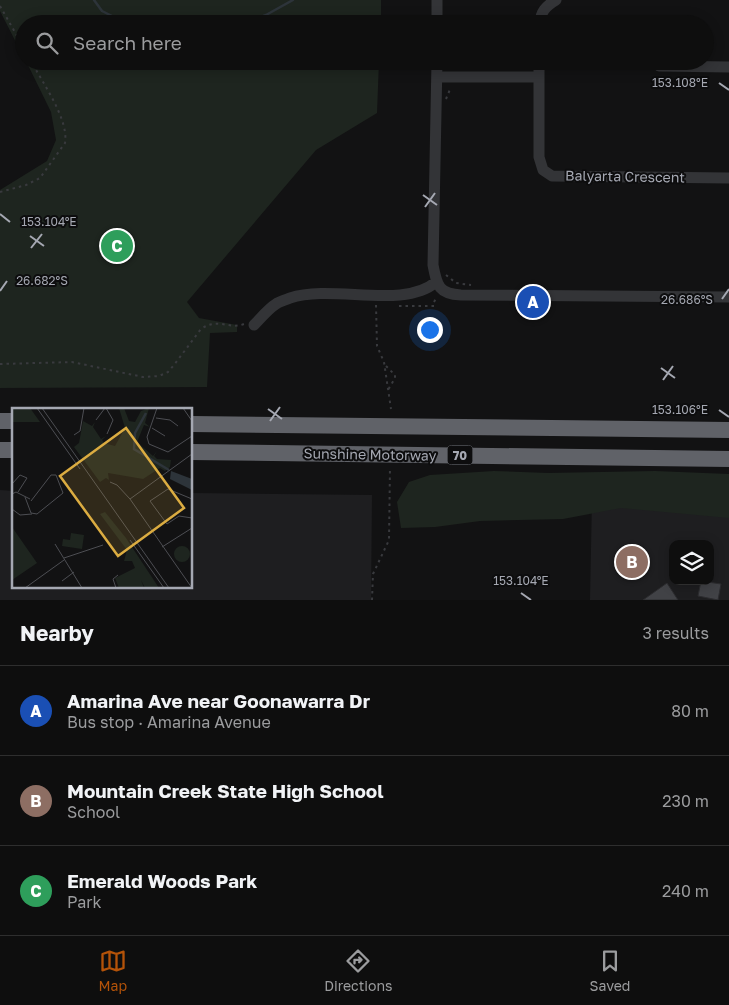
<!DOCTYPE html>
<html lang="en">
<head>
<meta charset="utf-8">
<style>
  body { margin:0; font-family:"Golos Text",sans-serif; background:#1c1c1c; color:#f1f3f6 }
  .controls { position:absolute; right:15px; bottom:15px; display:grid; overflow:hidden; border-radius:10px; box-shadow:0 2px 12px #0003 }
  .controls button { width:45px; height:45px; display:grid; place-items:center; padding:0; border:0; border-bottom:1px solid #2e2e2e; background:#0e0e0e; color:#f1f3f6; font:25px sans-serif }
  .you { position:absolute; left:429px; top:329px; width:18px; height:18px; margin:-12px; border:4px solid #fff; border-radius:50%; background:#1a73e8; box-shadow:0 0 0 8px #1a73e833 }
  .badge { display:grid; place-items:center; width:32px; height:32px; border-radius:50%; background:#b45309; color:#fff; font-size:16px; font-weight:700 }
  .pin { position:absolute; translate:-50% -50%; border:2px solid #fff; box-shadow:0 1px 5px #0006 }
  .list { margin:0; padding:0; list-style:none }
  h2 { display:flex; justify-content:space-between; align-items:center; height:65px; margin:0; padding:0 20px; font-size:21px }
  h2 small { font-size:16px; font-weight:400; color:#9b9c9e }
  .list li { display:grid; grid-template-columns:32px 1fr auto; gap:15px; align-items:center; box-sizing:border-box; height:90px; padding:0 20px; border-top:1px solid #2e2e2e }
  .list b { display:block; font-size:19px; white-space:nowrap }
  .list p { margin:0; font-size:16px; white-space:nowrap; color:#9b9c9e }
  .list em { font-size:16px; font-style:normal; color:#9b9c9e }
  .icon { flex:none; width:28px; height:28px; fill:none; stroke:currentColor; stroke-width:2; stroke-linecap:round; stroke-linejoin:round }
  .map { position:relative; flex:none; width:729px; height:600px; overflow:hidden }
  .search { position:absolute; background:#0e0e0e; box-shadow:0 2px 12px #0003; left:15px; right:15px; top:15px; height:55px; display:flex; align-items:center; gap:12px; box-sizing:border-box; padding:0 18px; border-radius:28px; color:#9b9c9e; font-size:19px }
  .sheet { height:335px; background:#0e0e0e }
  nav { display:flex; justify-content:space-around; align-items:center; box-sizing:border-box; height:70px; border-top:1px solid #2e2e2e; background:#0e0e0e; font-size:14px; color:#9b9c9e }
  nav a { display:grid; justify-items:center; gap:2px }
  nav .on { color:#b45309 }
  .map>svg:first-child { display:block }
  .built { fill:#1e1e20; fill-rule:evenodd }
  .green { fill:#1e251f }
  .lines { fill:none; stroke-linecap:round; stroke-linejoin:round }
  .stream { stroke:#2d343a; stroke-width:2.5 }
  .building { fill:#414246; stroke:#2c2c2f }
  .path { stroke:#393a3e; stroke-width:2; stroke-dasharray:2.5 4; stroke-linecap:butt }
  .minor { stroke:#333437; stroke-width:11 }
  .highway { stroke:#606268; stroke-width:16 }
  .ticks { fill:none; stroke:#a5a8b2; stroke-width:2 }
  .labels { text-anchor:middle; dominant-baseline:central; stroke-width:4; stroke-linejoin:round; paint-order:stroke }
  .shield { fill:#0d0d0e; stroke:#777a81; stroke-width:1 }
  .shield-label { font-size:12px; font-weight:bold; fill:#a5a8b2 }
  .street-label { font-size:14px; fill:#a5a8b2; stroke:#0d0d0e }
  .inset-river { fill:none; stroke:#2d343a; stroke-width:2.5 }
  .inset-road { fill:none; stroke:#4d4e53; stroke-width:1 }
  .view { fill:#dbac41; fill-opacity:0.15; stroke:#dbac41; stroke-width:2.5 }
  .inset-edge { fill:none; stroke:#a5a8b2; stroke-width:2.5 }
  .ticks-label { font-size:12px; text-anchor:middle; fill:#a5a8b2; stroke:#0d0d0e; stroke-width:4; stroke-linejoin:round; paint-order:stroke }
</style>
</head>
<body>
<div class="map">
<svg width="729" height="600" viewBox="0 0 729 600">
  <rect width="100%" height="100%" fill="#121213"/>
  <!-- built -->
  <path class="built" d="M 0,490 L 14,491 L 14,586 L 191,586 L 191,493 L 372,495 L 371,600 L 0,600 Z
    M 592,498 L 729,507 L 729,600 L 590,600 ZM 673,544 L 710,544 L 710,581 L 673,581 Z"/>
  <!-- green -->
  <path class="green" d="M 0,0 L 381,0 L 381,24 L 24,24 L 24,58 L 0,11 Z
    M 26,61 L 379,61 L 377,113 L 316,150 L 187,302 L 199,318 L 237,325 L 237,332 L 210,333 L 207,387 L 0,388 L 0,190 L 47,161 L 56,140 L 51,112 Z
    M 494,471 L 548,473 L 655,471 L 729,474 L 729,518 L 621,508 L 563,519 L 480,521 L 435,527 L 401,528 L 397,502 L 409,482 L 430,475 Z"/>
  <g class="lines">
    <!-- stream -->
    <path class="stream" d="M 94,0 L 102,11 L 128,24
      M 242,24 L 266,15 L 293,0"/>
  </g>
  <!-- building -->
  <path class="building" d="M 701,581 L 721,584 L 718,600 L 698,596 Z
    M 667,583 L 678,600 L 643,600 Z"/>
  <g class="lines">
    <!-- path -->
    <path class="path" d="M 0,6 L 24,48
      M 450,61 L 451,67
      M 446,99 L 451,87
      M 0,192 L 26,185 L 40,178 L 65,143 C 69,119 42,82 31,61
      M 446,275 L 456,283 L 471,285
      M 376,305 L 377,346 L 384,362 L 391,409
      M 399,306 L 434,306 L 434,302 L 437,297
      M 0,364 L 72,362 L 143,377 L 159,376 L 168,372 L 174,365 L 201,329 C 218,317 229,330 244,324
      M 386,366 L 395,375 L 395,378 L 388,390
      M 372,600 L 373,574 L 389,540 L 390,467"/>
    <!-- minor -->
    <path class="minor" d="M 437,24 L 437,0
      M 540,24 C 540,12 546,6 556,0
      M 437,61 L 433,265 C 437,286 439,294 461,295 L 729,297
      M 539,61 L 539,157 L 543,170 L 552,176 L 729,178
      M 659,66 L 729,67
      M 437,77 L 538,77
      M 254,325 C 261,318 268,309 276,304 C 280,301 286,300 290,298 C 333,284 403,310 436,282"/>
    <!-- highway -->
    <path class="highway" d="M 0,421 L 14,421
      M 191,424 L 729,430
      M 0,450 L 14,450
      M 191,452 L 729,459"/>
  </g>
  <!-- ticks -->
  <path class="ticks" d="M 719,83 L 729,90M 423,195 L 437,205M 425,207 L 435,193M 0,214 L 10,222M 30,236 L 44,246M 31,248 L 42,234M 0,291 L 7,281M 722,299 L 729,289M 661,368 L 675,378M 663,380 L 673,366M 268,409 L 282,419M 719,410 L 729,417M 270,421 L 280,407M 521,593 L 531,600"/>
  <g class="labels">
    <!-- shield labels -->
    <rect class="shield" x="447.5" y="445.5" width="25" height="19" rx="4"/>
    <g class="shield-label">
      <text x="460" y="455">70</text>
    </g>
    <!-- street labels -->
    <g class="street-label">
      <text transform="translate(625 176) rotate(1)">Balyarta Crescent</text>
      <text transform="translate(370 454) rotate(1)">Sunshine Motorway</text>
    </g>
  </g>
  <!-- overview -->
  <g transform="translate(12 408)">
    <rect width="180" height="180" fill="#121213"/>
    <path d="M 0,0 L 18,0 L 28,14 L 0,14 ZM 107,0 L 112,0 L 117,13 L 123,14 L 129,3 L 137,0 L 133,15 L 138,19 L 132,17 L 125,34 L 141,48 L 145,43 L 142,48 L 145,51 L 159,52 L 158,59 L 153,63 L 148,60 L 131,71 L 96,65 L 97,72 L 94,70 L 88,74 L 62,39 L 67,35 L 71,13 L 80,18 L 83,14 L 81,19 L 89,31 L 94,28 L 90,32 L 92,35 L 103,38 L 113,20 ZM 93,104 L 114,130 L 147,180 L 133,180 L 129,172 L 132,180 L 107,180 L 103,170 L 123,160 L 120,153 L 112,153 L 115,142 L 88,106 ZM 0,119 L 25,155 L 0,172 ZM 59,125 L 72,127 L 70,141 L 50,138 L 51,131 L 58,132 ZM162 146a8 8 0 1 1 16 0a8 8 0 1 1-16 0Z" fill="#1e251f"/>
    <path d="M 159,63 L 180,71 L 180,82 L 158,71 Z" fill="#2d343a"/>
    <path class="inset-river" d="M 134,5 L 123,25 L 122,41 L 157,62"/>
    <path class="inset-road" d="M 25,0 L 68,61M 30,0 L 157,180M 94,0 L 101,12 L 95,26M 145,0 L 135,29 L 137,36 L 156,44 L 180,28M 171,0 L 180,13M 144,10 L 158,12 L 166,18M 84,12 L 93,0M 140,20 L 153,28M 62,27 L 68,23 L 72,0M 98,74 L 105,77 L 118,91 L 180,180M 0,76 L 8,67 L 15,70 L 6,84M 0,86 L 4,84 L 18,91M 13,89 L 19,105 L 25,106 L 51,85 L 44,67 L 39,67 L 19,93M 118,91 L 180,46M 0,101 L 8,107 L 20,106M 180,110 L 167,108 L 155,116 L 138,93 L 156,81 L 180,91M 118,132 L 152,180M 43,136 L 70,180M 150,139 L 180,120M 52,150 L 91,137M 50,173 L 62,164M 13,180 L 52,152M 104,180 L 101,171 L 106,167"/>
    <path class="view" d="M 114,20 L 172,100 L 106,148 L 48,68 Z"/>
    <rect width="180" height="180" class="inset-edge"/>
  </g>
  <g class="ticks-label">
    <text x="680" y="87">153.108°E</text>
    <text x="49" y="226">153.104°E</text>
    <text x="42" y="285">26.682°S</text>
    <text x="687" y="304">26.686°S</text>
    <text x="680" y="414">153.106°E</text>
    <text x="521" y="585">153.104°E</text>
  </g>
</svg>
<div class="controls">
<button><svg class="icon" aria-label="layers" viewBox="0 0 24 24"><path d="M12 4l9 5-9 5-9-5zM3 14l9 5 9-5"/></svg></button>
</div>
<div class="you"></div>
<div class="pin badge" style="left:533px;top:302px;background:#1a4fb4">A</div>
<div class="pin badge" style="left:632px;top:562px;background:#8d6e63">B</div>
<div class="pin badge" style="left:117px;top:246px;background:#2e9e5b">C</div>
<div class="search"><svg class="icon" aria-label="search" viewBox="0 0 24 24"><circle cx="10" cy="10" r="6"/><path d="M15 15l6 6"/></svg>Search here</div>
</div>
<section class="sheet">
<h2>Nearby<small>3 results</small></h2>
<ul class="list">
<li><span class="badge" style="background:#1a4fb4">A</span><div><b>Amarina Ave near Goonawarra Dr</b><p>Bus stop · Amarina Avenue</p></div><em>80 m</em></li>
<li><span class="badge" style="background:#8d6e63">B</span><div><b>Mountain Creek State High School</b><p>School</p></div><em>230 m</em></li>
<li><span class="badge" style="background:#2e9e5b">C</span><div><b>Emerald Woods Park</b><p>Park</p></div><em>240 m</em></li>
</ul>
</section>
<nav>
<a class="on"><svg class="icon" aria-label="map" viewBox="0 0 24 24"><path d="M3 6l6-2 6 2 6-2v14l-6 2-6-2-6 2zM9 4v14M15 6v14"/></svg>Map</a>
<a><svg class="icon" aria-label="directions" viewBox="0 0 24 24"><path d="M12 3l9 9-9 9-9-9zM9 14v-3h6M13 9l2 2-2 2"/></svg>Directions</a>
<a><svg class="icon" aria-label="saved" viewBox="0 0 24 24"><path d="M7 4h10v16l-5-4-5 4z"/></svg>Saved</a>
</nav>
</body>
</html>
